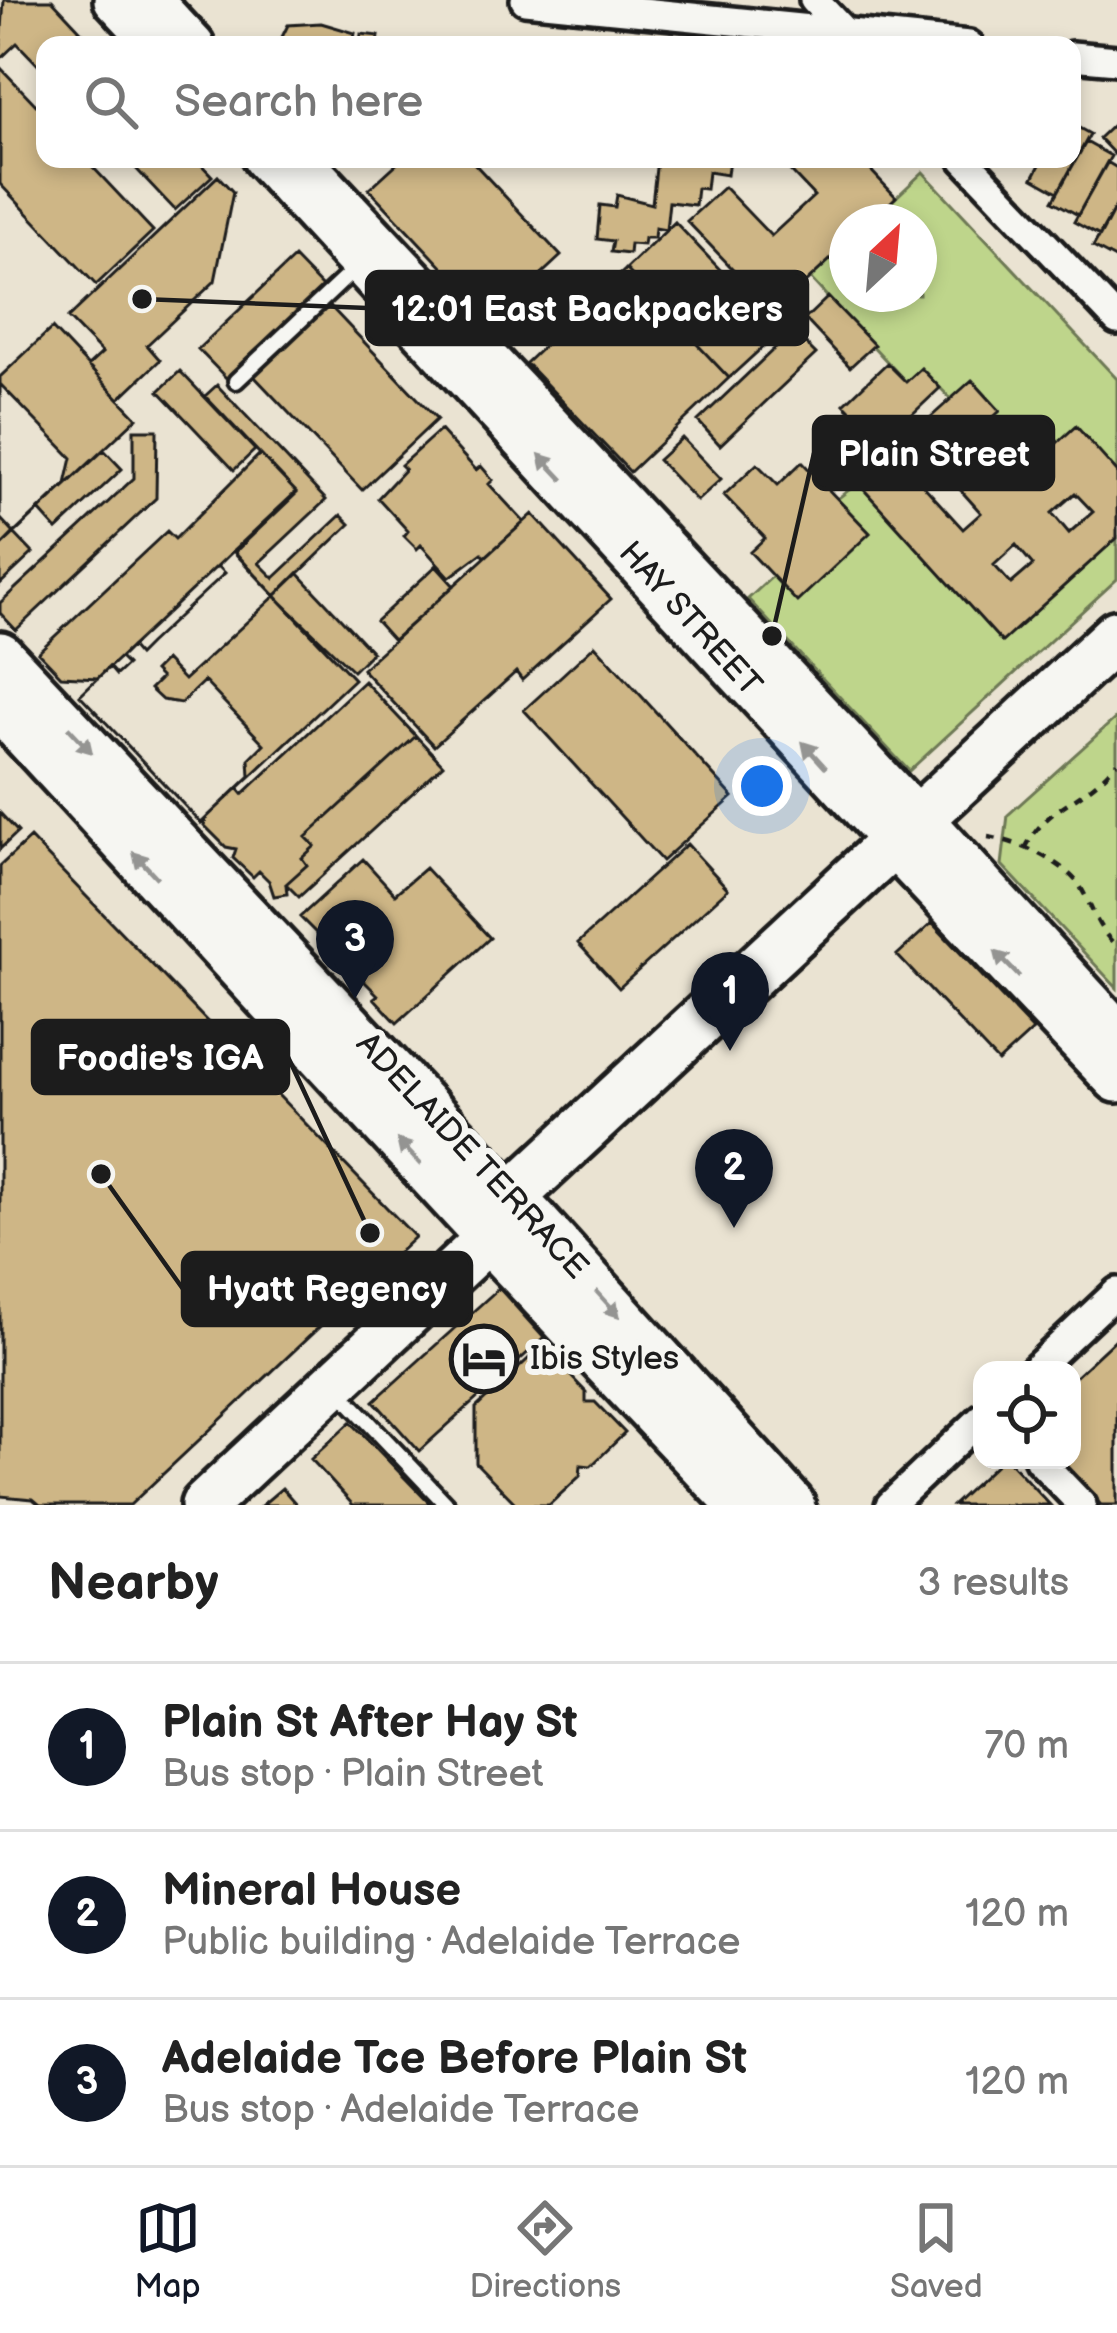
<!DOCTYPE html>
<html lang="en">
<head>
<meta charset="utf-8">
<style>
  body { margin:0; font-family:"Balsamiq Sans",sans-serif; background:#f2f2f2; color:#222 }
  .controls { position:absolute; right:36px; bottom:36px; display:grid; overflow:hidden; border-radius:24px; box-shadow:0 6px 18px #0003 }
  .controls button { width:108px; height:108px; display:grid; place-items:center; padding:0; border:0; border-bottom:3px solid #e0e0e0; background:#fff; color:#222; font:60px sans-serif }
  .compass { position:absolute; left:829px; top:204px; width:108px; height:108px; border-radius:50%; background:#fff; box-shadow:0 6px 18px #0003; rotate:26deg }
  .you { position:absolute; left:762px; top:786px; width:42px; height:42px; margin:-30px; border:9px solid #fff; border-radius:50%; background:#1a73e8; box-shadow:0 0 0 18px #1a73e833 }
  .badge { display:grid; place-items:center; width:78px; height:78px; border-radius:50%; background:#111827; color:#fff; font-size:39px; font-weight:700 }
  .pin { position:absolute; translate:-50% -99px; filter:drop-shadow(0 3px 6px #0008) }
  .pin::after { content:''; position:absolute; top:63px; width:42px; height:36px; background:inherit; clip-path:polygon(0 0,100% 0,50% 100%) }
  .list { margin:0; padding:0; list-style:none }
  h2 { display:flex; justify-content:space-between; align-items:center; height:156px; margin:0; padding:0 48px; font-size:51px }
  h2 small { font-size:39px; font-weight:400; color:#767676 }
  .list li { display:grid; grid-template-columns:78px 1fr auto; gap:36px; align-items:center; box-sizing:border-box; height:168px; padding:0 48px; border-top:3px solid #e0e0e0 }
  .list b { display:block; font-size:45px; white-space:nowrap }
  .list p { margin:0; font-size:39px; white-space:nowrap; color:#767676 }
  .list em { font-size:39px; font-style:normal; color:#767676 }
  .icon { flex:none; width:66px; height:66px; fill:none; stroke:currentColor; stroke-width:2; stroke-linecap:round; stroke-linejoin:round }
  .map { position:relative; flex:none; width:1117px; height:1505px; overflow:hidden }
  .search { position:absolute; background:#fff; box-shadow:0 6px 18px #0003; left:36px; right:36px; top:36px; height:132px; display:flex; align-items:center; gap:30px; box-sizing:border-box; padding:0 42px; border-radius:24px; color:#767676; font-size:45px }
  .sheet { height:660px; background:#fff }
  nav { display:flex; justify-content:space-around; align-items:center; box-sizing:border-box; height:168px; border-top:3px solid #e0e0e0; background:#fff; font-size:33px; color:#767676 }
  nav a { display:grid; justify-items:center; gap:6px }
  nav .on { color:#111827 }
  .map>svg:first-child { display:block }
  .green { fill:#bed58b; stroke:#6d7854; stroke-width:3 }
  .building { fill:#ceb686; stroke:#1c1c1c; stroke-width:3; fill-rule:evenodd }
  .lines { fill:none; stroke-linecap:round; stroke-linejoin:round }
  .service-casing { stroke:#1c1c1c; stroke-width:22 }
  .minor-casing { stroke:#1c1c1c; stroke-width:36 }
  .secondary-casing { stroke:#1c1c1c; stroke-width:48 }
  .primary-casing { stroke:#1c1c1c; stroke-width:54 }
  .trunk-casing { stroke:#1c1c1c; stroke-width:57 }
  .path { stroke:#1c1c1c; stroke-width:4.5; stroke-dasharray:9 9; stroke-linecap:butt }
  .service { stroke:#f6f6f2; stroke-width:14 }
  .minor { stroke:#f6f6f2; stroke-width:27 }
  .secondary { stroke:#f6f6f2; stroke-width:39 }
  .primary { stroke:#f6f6f2; stroke-width:45 }
  .trunk { stroke:#f6f6f2; stroke-width:48 }
  .oneway { fill:#949492 }
  .labels { text-anchor:middle; dominant-baseline:central; stroke-width:12; stroke-linejoin:round; paint-order:stroke }
  .street-label { font-size:33px; fill:#1c1c1c; stroke:#f6f6f2 }
  .poi-label { font-size:33px; fill:#1c1c1c; stroke:#f6f6f2; text-anchor:start }
  .leader { fill:none; stroke:#1c1c1c; stroke-width:4.5 }
  .callout-dot { fill:#1c1c1c; stroke:#f6f6f2; stroke-width:4.5 }
  .callout { fill:#1c1c1c; stroke:#1c1c1c; stroke-width:4.5 }
  .callout-label { font-size:36px; text-anchor:middle; font-weight:bold; fill:#fff }
</style>
</head>
<body>
<div class="map">
<svg width="1117" height="1505" viewBox="0 0 1117 1505">
  <rect width="100%" height="100%" fill="#eae3d2"/>
  <filter id="ink" filterUnits="userSpaceOnUse"><feTurbulence type="fractalNoise" baseFrequency=".00833" numOctaves="2"/><feDisplacementMap in="SourceGraphic" scale="24" xChannelSelector="R" yChannelSelector="G"/><feConvolveMatrix kernelMatrix="1 2 1 2 8 2 1 2 1" color-interpolation-filters="sRGB"/></filter>
  <g filter="url(#ink)">
    <!-- green -->
    <path class="green" d="M 923,172 L 1117,379 L 1117,472 L 1075,427 L 1016,480 L 975,434 L 1000,411 L 973,381 L 951,399 L 921,368 L 906,382 L 810,278 L 847,244 L 847,294 L 919,294 L 919,222 L 870,222 Z
      M 858,483 L 1002,642 L 1117,538 L 1117,579 L 909,771 L 748,599 L 773,576 L 869,532 L 837,499 Z
      M 1117,717 L 1117,988 L 1002,865 L 1008,815 Z"/>
    <!-- building -->
    <path class="building" d="M 4,0 L 52,0 L 80,30 L 64,45 L 45,45 L 40,67 L 17,43 L 0,59 Z
      M 321,23 L 355,33 L 353,45 L 271,45 L 280,41 L 288,25 Z
      M 80,30 L 94,45 L 64,45 Z
      M 361,34 L 379,36 L 378,43 L 391,45 L 360,45 Z
      M 0,67 L 36,105 L 45,97 L 45,159 L 94,159 L 89,163 L 153,231 L 96,285 L 0,184 Z
      M 1117,121 L 1117,157 L 1099,138 Z
      M 1072,124 L 1090,134 L 1058,192 L 1033,178 L 1043,159 L 1072,159 Z
      M 1086,142 L 1111,156 L 1078,215 L 1053,201 Z
      M 127,159 L 196,159 L 212,176 L 175,210 Z
      M 402,159 L 470,159 L 561,256 L 492,320 L 369,189 Z
      M 657,159 L 729,159 L 727,175 L 708,172 L 706,189 L 697,188 L 695,205 L 669,202 L 666,230 L 655,228 L 654,238 L 644,238 L 643,245 L 630,244 L 629,254 L 611,252 L 613,241 L 597,239 L 600,205 L 615,207 L 617,195 L 652,204 Z
      M 779,159 L 860,159 L 896,197 L 870,222 L 847,222 L 847,244 L 774,312 L 687,221 L 724,187 L 771,236 L 814,196 Z
      M 1107,162 L 1117,168 L 1117,204 L 1100,236 L 1074,222 Z
      M 218,176 L 233,192 L 215,281 L 147,345 L 160,360 L 119,399 L 88,366 L 102,353 L 68,318 Z
      M 1117,204 L 1117,260 L 1093,247 Z
      M 675,222 L 779,332 L 729,378 L 626,269 Z
      M 294,258 L 324,289 L 228,380 L 198,349 Z
      M 626,269 L 729,378 L 630,472 L 526,363 Z
      M 828,297 L 874,345 L 850,367 L 805,319 Z
      M 328,304 L 437,419 L 362,490 L 253,375 Z
      M 52,328 L 137,418 L 0,547 L 0,377 Z
      M 793,331 L 816,354 L 720,445 L 698,421 Z
      M 887,363 L 906,382 L 921,368 L 940,388 L 882,443 L 844,404 Z
      M 180,371 L 255,450 L 234,470 L 159,391 Z
      M 972,380 L 1000,411 L 975,434 L 1016,480 L 1076,426 L 1117,472 L 1117,538 L 1002,642 L 858,483 ZM 940,467 L 981,513 L 963,529 L 921,483 ZM 1075,493 L 1093,512 L 1069,533 L 1052,513 ZM 1016,545 L 1033,565 L 1011,584 L 994,565 Z
      M 0,384 L 72,458 L 66,484 L 14,533 L 0,518 Z
      M 217,385 L 326,500 L 259,563 L 274,578 L 341,515 L 350,524 L 275,596 L 235,552 L 297,493 L 205,396 Z
      M 134,430 L 157,430 L 156,498 L 16,630 L 0,613 L 0,603 L 134,478 Z
      M 440,430 L 476,470 L 481,466 L 493,480 L 489,484 L 524,522 L 485,557 L 482,553 L 450,577 L 421,545 L 417,549 L 404,536 L 408,531 L 378,498 L 405,469 L 401,465 Z
      M 682,438 L 721,479 L 697,501 L 658,460 Z
      M 104,450 L 122,469 L 57,530 L 39,510 Z
      M 260,454 L 296,492 L 98,678 L 61,676 L 38,652 L 167,531 L 175,539 Z
      M 802,462 L 870,533 L 797,602 L 750,552 L 765,538 L 724,495 L 757,464 L 778,485 Z
      M 533,514 L 611,599 L 522,680 L 516,672 L 434,746 L 362,669 Z
      M 14,533 L 33,553 L 0,584 L 0,547 Z
      M 233,551 L 354,679 L 201,823 L 80,695 L 109,667 L 116,675 L 127,665 L 120,658 L 131,647 L 138,655 L 149,644 L 225,573 L 218,566 Z
      M 233,551 L 275,596 L 184,680 L 165,660 L 154,671 L 161,678 L 150,689 L 162,700 L 181,703 L 204,681 L 264,744 L 249,759 L 250,776 L 201,823 L 80,695 L 109,667 L 116,675 L 127,665 L 120,658 L 131,647 L 138,655 L 149,644 L 225,573 L 218,566 Z
      M 436,566 L 454,586 L 393,640 L 376,621 Z
      M 298,573 L 372,652 L 353,671 L 275,596 Z
      M 595,645 L 733,797 L 662,861 L 524,710 Z
      M 364,681 L 416,736 L 306,837 L 315,846 L 302,858 L 307,865 L 286,884 L 287,894 L 274,896 L 269,881 L 259,871 L 253,877 L 233,858 L 236,849 L 226,847 L 204,825 L 207,817 L 238,788 L 243,794 Z
      M 416,736 L 443,765 L 299,897 L 286,884 L 307,865 L 302,858 L 315,846 L 306,837 Z
      M 0,813 L 18,832 L 0,849 Z
      M 30,838 L 415,1237 L 130,1505 L 40,1505 L 33,1499 L 0,1496 L 0,866 Z
      M 687,844 L 728,889 L 619,988 L 578,943 Z
      M 363,859 L 395,894 L 425,868 L 490,938 L 397,1023 L 374,998 L 378,995 L 300,917 Z
      M 932,923 L 1033,1030 L 998,1062 L 897,955 Z
      M 499,1288 L 544,1338 L 419,1451 L 374,1401 Z
      M 1117,1338 L 1117,1505 L 1101,1505 L 1058,1460 L 1072,1460 L 1072,1380 Z
      M 542,1346 L 586,1392 L 586,1402 L 595,1402 L 625,1433 L 591,1466 L 581,1465 L 580,1476 L 549,1505 L 517,1505 L 476,1463 L 476,1408 Z
      M 351,1422 L 431,1505 L 353,1505 L 311,1459 Z
      M 1001,1460 L 1008,1460 L 1050,1505 L 953,1505 Z
      M 282,1488 L 297,1505 L 262,1505 Z"/>
    <g class="lines">
      <defs>
        <path id="service" d="M 236,381 L 359,265
          M 339,1391 L 447,1505"/>
        <path id="minor" d="M 525,0 L 969,45
          M 814,0 L 848,36
          M 1072,56 L 1117,60
          M 964,159 L 1117,320
          M 1034,1370 L 1117,1292
          M 1039,1460 L 1082,1505
          M 890,1505 L 982,1418"/>
        <path id="secondary" d="M 114,0 L 156,45
          M 152,0 L 194,45
          M 263,159 L 892,842
          M 301,159 L 919,818"/>
        <path id="primary" d="M 0,655 L 530,1218
          M 0,708 L 489,1238 L 204,1505
          M 919,818 L 1115,1032
          M 892,842 L 1117,1079"/>
        <path id="trunk" d="M 530,1218 L 790,1505
          M 489,1238 L 511,1197 L 1117,635
          M 489,1238 L 742,1505"/>
      </defs>
      <!-- service casing -->
      <use href="#service" class="service-casing"/>
      <!-- minor casing -->
      <use href="#minor" class="minor-casing"/>
      <!-- secondary casing -->
      <use href="#secondary" class="secondary-casing"/>
      <!-- primary casing -->
      <use href="#primary" class="primary-casing"/>
      <!-- trunk casing -->
      <use href="#trunk" class="trunk-casing"/>
      <!-- path -->
      <path class="path" d="M 988,837 C 1017,841 1066,862 1081,888 C 1094,910 1096,928 1117,946
        M 1025,849 C 1048,802 1082,805 1117,762"/>
      <!-- service -->
      <use href="#service" class="service"/>
      <!-- minor -->
      <use href="#minor" class="minor"/>
      <!-- secondary -->
      <use href="#secondary" class="secondary"/>
      <!-- primary -->
      <use href="#primary" class="primary"/>
      <!-- trunk -->
      <use href="#trunk" class="trunk"/>
    </g>
    <!-- one-way arrows -->
    <defs><path id="oneway-solid" d="M-6-.8H1V-3.2L6.5 0L1 3.2V.8H-6Z" transform="scale(3)"/></defs>
    <g class="oneway">
      <use href="#oneway-solid" transform="translate(551 467) rotate(-133)"/>
      <use href="#oneway-solid" transform="translate(80 740) rotate(47)"/>
      <use href="#oneway-solid" transform="translate(814 755) rotate(-132)"/>
      <use href="#oneway-solid" transform="translate(145 865) rotate(-133)"/>
      <use href="#oneway-solid" transform="translate(1007 964) rotate(-134)"/>
      <use href="#oneway-solid" transform="translate(409 1152) rotate(-133)"/>
      <use href="#oneway-solid" transform="translate(608 1304) rotate(48)"/>
    </g>
  </g>
  <!-- icons -->
  <defs>
    <symbol id="hotel-ring" viewBox="-11 -11 22 22"><circle r="9.5" fill="#f6f6f2" stroke="#1c1c1c" stroke-width="1.5"/><path d="M-6-4.5h1.5V1H6V5H4.5V3h-9V5H-6ZM-4 0a1.8 1.8 0 1 1 3.6 0ZM.5 0V-2.5h3Q6-2.5 6 0Z" fill="#1c1c1c"/></symbol>
  </defs>
  <g fill-rule="evenodd">
    <use href="#hotel-ring" x="446" y="1321" width="76" height="76"/>
  </g>
  <g class="labels">
    <!-- street labels -->
    <g class="street-label">
      <text transform="translate(690 619) rotate(48)">HAY STREET</text>
      <text transform="translate(472 1156) rotate(47)">ADELAIDE TERRACE</text>
    </g>
    <!-- poi labels -->
    <g class="poi-label">
      <text x="530" y="1359">Ibis Styles</text>
    </g>
  </g>
  <!-- callouts -->
  <path class="leader" d="M142 299L367 308M772 636L814 453M370 1233L288 1057M101 1174L183 1289"/>
  <g class="callout-dot">
    <circle cx="142" cy="299" r="12"/>
    <circle cx="772" cy="636" r="12"/>
    <circle cx="370" cy="1233" r="12"/>
    <circle cx="101" cy="1174" r="12"/>
  </g>
  <g class="callout">
    <rect x="367" y="272" width="440" height="72" rx="12"/>
    <rect x="814" y="417" width="239" height="72" rx="12"/>
    <rect x="33" y="1021" width="255" height="72" rx="12"/>
    <rect x="183" y="1253" width="288" height="72" rx="12"/>
  </g>
  <g class="callout-label">
    <text x="587" y="321">12:01 East Backpackers</text>
    <text x="934" y="466">Plain Street</text>
    <text x="160" y="1070">Foodie's IGA</text>
    <text x="327" y="1301">Hyatt Regency</text>
  </g>
</svg>
<div class="controls">
<button><svg class="icon" aria-label="locate" viewBox="0 0 24 24"><circle cx="12" cy="12" r="6"/><path d="M12 2v4M12 18v4M2 12h4M18 12h4"/></svg></button>
</div>
<svg class="compass" viewBox="-18 -18 36 36"><path d="M0-13l5 13h-10z" fill="#e53935"/><path d="M0 13l5-13h-10z" fill="#767676"/></svg>
<div class="you"></div>
<div class="pin badge" style="left:730px;top:1051px">1</div>
<div class="pin badge" style="left:734px;top:1228px">2</div>
<div class="pin badge" style="left:355px;top:999px">3</div>
<div class="search"><svg class="icon" aria-label="search" viewBox="0 0 24 24"><circle cx="10" cy="10" r="6"/><path d="M15 15l6 6"/></svg>Search here</div>
</div>
<section class="sheet">
<h2>Nearby<small>3 results</small></h2>
<ul class="list">
<li><span class="badge">1</span><div><b>Plain St After Hay St</b><p>Bus stop · Plain Street</p></div><em>70 m</em></li>
<li><span class="badge">2</span><div><b>Mineral House</b><p>Public building · Adelaide Terrace</p></div><em>120 m</em></li>
<li><span class="badge">3</span><div><b>Adelaide Tce Before Plain St</b><p>Bus stop · Adelaide Terrace</p></div><em>120 m</em></li>
</ul>
</section>
<nav>
<a class="on"><svg class="icon" aria-label="map" viewBox="0 0 24 24"><path d="M3 6l6-2 6 2 6-2v14l-6 2-6-2-6 2zM9 4v14M15 6v14"/></svg>Map</a>
<a><svg class="icon" aria-label="directions" viewBox="0 0 24 24"><path d="M12 3l9 9-9 9-9-9zM9 14v-3h6M13 9l2 2-2 2"/></svg>Directions</a>
<a><svg class="icon" aria-label="saved" viewBox="0 0 24 24"><path d="M7 4h10v16l-5-4-5 4z"/></svg>Saved</a>
</nav>
</body>
</html>
